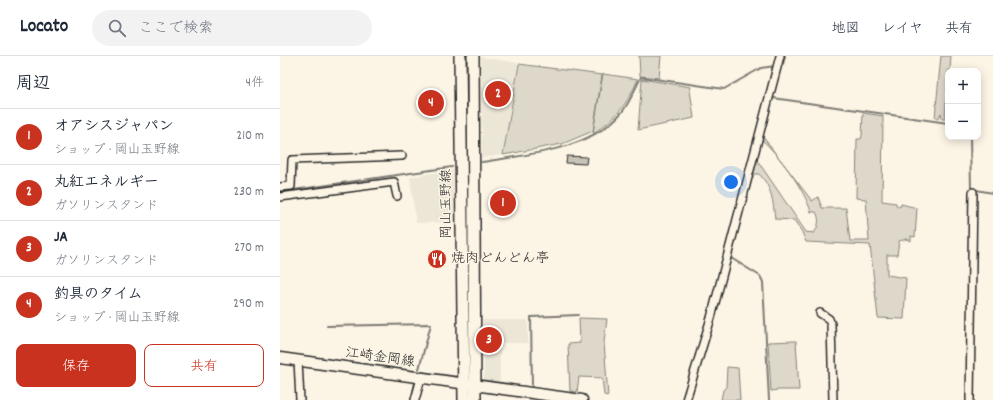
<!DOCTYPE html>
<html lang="ja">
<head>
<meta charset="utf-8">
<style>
  body { margin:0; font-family:Dekko,"Klee One",sans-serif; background:#f2f2f3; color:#1f2937 }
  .controls { position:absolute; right:12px; top:12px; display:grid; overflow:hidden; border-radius:8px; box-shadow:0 2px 10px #0003 }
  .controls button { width:36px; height:36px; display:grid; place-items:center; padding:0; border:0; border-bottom:1px solid #e0e1e3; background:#fff; color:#1f2937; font:20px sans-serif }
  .you { position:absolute; left:451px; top:126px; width:14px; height:14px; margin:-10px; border:3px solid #fff; border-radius:50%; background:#1a73e8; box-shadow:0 0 0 6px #1a73e833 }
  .badge { display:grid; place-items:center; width:26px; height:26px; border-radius:50%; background:#c8321e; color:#fff; font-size:13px; font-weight:700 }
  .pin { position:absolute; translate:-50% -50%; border:2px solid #fff; box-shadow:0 1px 4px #0006 }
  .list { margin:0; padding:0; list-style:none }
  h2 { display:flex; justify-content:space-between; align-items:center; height:52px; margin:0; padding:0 16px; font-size:17px }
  h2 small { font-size:13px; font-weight:400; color:#747a83 }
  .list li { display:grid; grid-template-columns:26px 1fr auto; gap:12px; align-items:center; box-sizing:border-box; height:56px; padding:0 16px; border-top:1px solid #e0e1e3 }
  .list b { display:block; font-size:15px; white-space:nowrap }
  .list p { margin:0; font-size:13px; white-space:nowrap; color:#747a83 }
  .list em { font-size:13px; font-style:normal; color:#747a83 }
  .actions { display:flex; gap:8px; padding:12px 16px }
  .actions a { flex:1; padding:9px 0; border:1px solid #c8321e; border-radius:8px; text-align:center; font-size:14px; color:#c8321e }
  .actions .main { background:#c8321e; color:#fff }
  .icon { flex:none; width:22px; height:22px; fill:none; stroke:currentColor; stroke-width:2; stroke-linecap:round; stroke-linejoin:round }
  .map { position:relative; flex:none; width:713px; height:344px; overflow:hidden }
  header { display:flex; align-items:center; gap:24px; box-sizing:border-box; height:56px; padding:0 20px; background:#fff; border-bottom:1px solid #e0e1e3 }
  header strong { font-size:19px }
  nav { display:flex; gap:22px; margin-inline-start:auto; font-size:14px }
  .search { width:280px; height:36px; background:#f2f2f3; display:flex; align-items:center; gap:10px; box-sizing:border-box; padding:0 14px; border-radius:22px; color:#747a83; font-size:15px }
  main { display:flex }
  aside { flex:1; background:#fff }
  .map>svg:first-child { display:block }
  .built { fill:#ece6d7 }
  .green { fill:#ded8ca; stroke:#84827a }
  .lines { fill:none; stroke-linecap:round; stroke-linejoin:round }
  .stream { stroke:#7d7b74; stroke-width:2 }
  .building { fill:#c8c3b7; stroke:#2b2b2b }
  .street-casing { stroke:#2b2b2b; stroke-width:10 }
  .secondary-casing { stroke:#2b2b2b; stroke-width:13 }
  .primary-casing { stroke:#2b2b2b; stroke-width:14 }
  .street { stroke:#fcf5e5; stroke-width:7 }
  .secondary { stroke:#fcf5e5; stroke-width:10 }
  .primary { stroke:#fcf5e5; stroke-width:11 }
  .labels { text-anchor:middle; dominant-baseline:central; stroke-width:3; stroke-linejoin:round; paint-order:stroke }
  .street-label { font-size:14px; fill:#2b2b2b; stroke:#fcf5e5 }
  .poi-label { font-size:14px; fill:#2b2b2b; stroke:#fcf5e5; text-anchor:start }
</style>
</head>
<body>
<header>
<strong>Locato</strong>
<div class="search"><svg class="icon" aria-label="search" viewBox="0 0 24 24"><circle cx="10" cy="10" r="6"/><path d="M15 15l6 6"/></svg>ここで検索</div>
<nav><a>地図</a><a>レイヤ</a><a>共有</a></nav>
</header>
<main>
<aside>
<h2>周辺<small>4件</small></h2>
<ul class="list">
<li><span class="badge">1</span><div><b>オアシスジャパン</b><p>ショップ · 岡山玉野線</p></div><em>210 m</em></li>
<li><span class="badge">2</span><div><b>丸紅エネルギー</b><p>ガソリンスタンド</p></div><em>230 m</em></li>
<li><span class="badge">3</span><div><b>JA</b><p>ガソリンスタンド</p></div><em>270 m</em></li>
<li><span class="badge">4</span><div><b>釣具のタイム</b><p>ショップ · 岡山玉野線</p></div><em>290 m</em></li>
</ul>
<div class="actions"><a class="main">保存</a><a>共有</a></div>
</aside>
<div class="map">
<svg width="713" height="344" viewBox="0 0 713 344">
  <rect width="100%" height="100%" fill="#fcf5e5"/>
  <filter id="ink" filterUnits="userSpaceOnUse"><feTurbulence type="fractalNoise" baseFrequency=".025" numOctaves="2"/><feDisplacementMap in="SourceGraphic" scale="8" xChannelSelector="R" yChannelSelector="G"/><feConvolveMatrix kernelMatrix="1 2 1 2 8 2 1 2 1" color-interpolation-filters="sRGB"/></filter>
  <g filter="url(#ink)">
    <!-- built -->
    <path class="built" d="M 201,1 L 238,7 L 222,99 L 202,102 Z
      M 173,114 L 174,166 L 136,167 L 130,121 Z
      M 203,264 L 248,264 L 248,287 L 220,287 L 220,325 L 204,325 Z"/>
    <!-- green -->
    <path class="green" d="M 359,0 L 381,0 L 379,22 L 360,20 Z
      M 661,0 L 671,0 L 670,15 L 668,15 L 665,63 L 662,63 L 661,57 L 658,63 L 655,62 Z
      M 239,8 L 322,19 L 313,75 L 282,88 L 223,99 Z
      M 323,18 L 358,23 C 348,47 336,63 313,77 Z
      M 362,23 L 411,31 L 410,34 L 414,62 L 358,74 Z
      M 583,57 L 603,60 L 602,145 L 616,147 L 617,151 L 621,150 L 621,148 L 637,152 L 635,181 L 631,180 L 631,185 L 627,183 L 619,185 L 617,199 L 607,199 L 607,219 L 626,222 L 624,263 L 598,262 L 590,189 L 526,186 L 522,176 L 514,164 L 495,163 C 493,145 492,131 479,118 L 473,118 L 477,104 L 526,176 L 534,177 C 539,170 540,163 536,156 L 531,156 C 525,134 499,99 482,84 L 483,81 L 532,145 L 538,141 L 542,152 L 566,152 L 570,185 L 589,185 L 586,143 L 576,142 L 577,83 L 581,83 L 582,80 Z
      M 299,262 L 327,263 L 324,286 L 328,340 L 324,339 L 322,322 L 299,321 L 297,336 L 290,335 L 288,288 L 300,287 Z
      M 516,285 L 519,334 L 498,334 L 491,335 L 488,286 Z
      M 447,311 L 458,312 L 460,344 L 441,344 L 443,334 L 446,331 Z"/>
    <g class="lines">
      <!-- stream -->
      <path class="stream" d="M 499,9 L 503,8 L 505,0
        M 486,41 L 493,10
        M 493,42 L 668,67
        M 690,81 L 691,134
        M 202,106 C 249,98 309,95 342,56 C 350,46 355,33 361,21 L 444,33 L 481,12 L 495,10
        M 696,134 L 713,137
        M 0,136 L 172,111
        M 451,202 L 480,220 L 483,226 L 489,344
        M 47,270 L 151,268 L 139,313
        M 252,330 L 251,261 L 298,259
        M 131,344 L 135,327"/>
    </g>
    <!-- building -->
    <path class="building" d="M 287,100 L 307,101 L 306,108 L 286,107 Z"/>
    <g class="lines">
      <defs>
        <path id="street" d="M 0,131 L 11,130 L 12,104 L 122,100
          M 0,141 L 114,126 L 117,140
          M 540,257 L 549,263 L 551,268 L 553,344
          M 18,304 L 20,344
          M 135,344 L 141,322
          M 406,344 L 431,262 L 500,0
          M 690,344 L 693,136"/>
        <path id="secondary" d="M 0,302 L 302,344"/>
        <path id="primary" d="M 180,0 L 184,344
          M 193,0 L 195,344"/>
      </defs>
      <!-- street casing -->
      <use href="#street" class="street-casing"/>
      <!-- secondary casing -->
      <use href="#secondary" class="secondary-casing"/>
      <!-- primary casing -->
      <use href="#primary" class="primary-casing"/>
      <!-- street -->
      <use href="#street" class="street"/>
      <!-- secondary -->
      <use href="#secondary" class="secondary"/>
      <!-- primary -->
      <use href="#primary" class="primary"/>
    </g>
  </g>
  <!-- icons -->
  <defs>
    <symbol id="restaurant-disc" viewBox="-11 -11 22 22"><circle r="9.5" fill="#c8321e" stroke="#fcf5e5"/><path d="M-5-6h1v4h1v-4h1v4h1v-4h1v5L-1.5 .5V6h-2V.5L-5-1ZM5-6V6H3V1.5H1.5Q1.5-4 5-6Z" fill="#fff"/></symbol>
  </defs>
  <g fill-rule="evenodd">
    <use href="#restaurant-disc" x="146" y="192" width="22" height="22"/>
  </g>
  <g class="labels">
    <!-- street labels -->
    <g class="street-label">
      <text transform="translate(167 148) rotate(-90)">岡山玉野線</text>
      <text transform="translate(100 302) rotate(8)">江崎金岡線</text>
    </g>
    <!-- poi labels -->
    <g class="poi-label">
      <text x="171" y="203">焼肉どんどん亭</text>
    </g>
  </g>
</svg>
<div class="controls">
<button>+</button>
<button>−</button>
</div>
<div class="you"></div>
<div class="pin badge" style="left:223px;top:147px">1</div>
<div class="pin badge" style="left:218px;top:38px">2</div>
<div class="pin badge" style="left:209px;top:284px">3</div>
<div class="pin badge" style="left:151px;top:47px">4</div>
</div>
</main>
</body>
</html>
